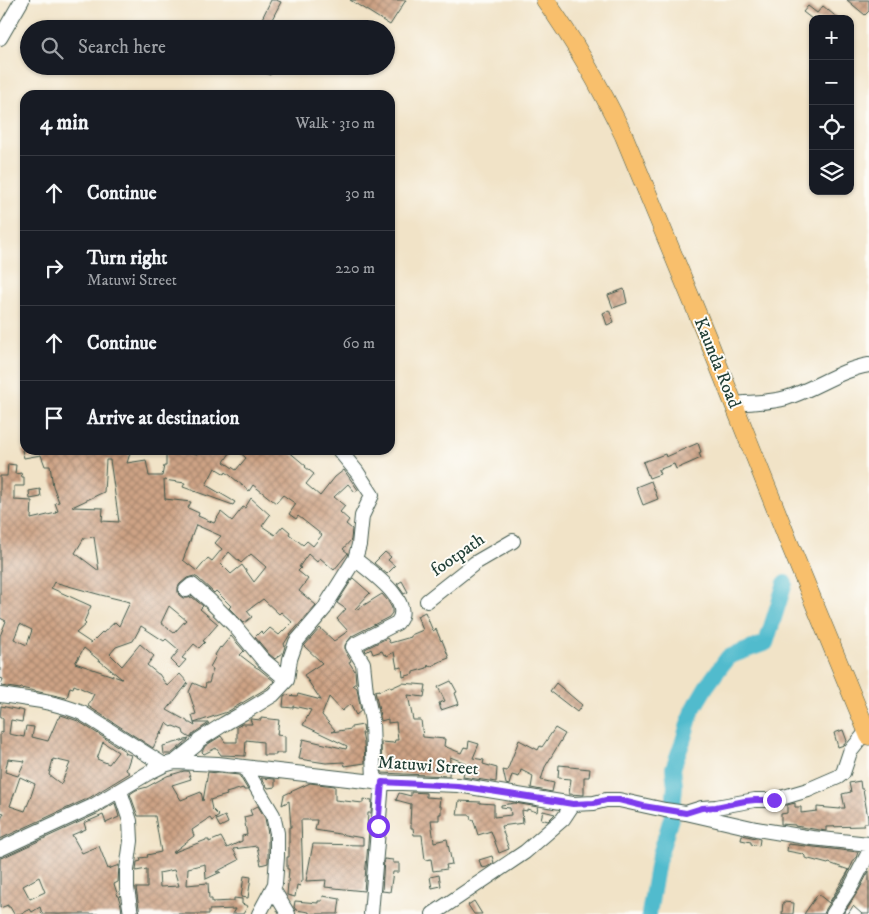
<!DOCTYPE html>
<html lang="en">
<head>
<meta charset="utf-8">
<style>
  body { margin:0; font-family:"IM FELL DW Pica",serif; background:#20242c; color:#f1f3f6 }
  .controls { position:absolute; right:15px; top:15px; display:grid; overflow:hidden; border-radius:10px; box-shadow:0 1px 4px #0004 }
  .controls button { width:45px; height:45px; display:grid; place-items:center; padding:0; border:0; border-bottom:1px solid #363941; background:#171b24; color:#f1f3f6; font:25px sans-serif }
  .stop { position:absolute; width:15px; height:15px; margin:-11px; border:4px solid #7c3aed; border-radius:50%; background:#fff }
  .stop.end { background:#7c3aed; border-color:#fff; box-shadow:0 1px 5px #0008 }
  .list { margin:0; padding:0; list-style:none }
  h2 { display:flex; justify-content:space-between; align-items:center; height:65px; margin:0; padding:0 20px; font-size:21px }
  h2 small { font-size:16px; font-weight:400; color:#9ea1a6 }
  .list li { display:grid; grid-template-columns:32px 1fr auto; gap:15px; align-items:center; box-sizing:border-box; height:75px; padding:0 20px; border-top:1px solid #363941 }
  .list b { display:block; font-size:19px; white-space:nowrap }
  .list p { margin:0; font-size:16px; white-space:nowrap; color:#9ea1a6 }
  .list em { font-size:16px; font-style:normal; color:#9ea1a6 }
  .icon { flex:none; width:28px; height:28px; fill:none; stroke:currentColor; stroke-width:2; stroke-linecap:round; stroke-linejoin:round }
  .map { position:relative; flex:none; width:869px; height:914px; overflow:hidden }
  .search { position:absolute; background:#171b24; box-shadow:0 1px 4px #0004; left:20px; top:20px; width:375px; height:55px; display:flex; align-items:center; gap:12px; box-sizing:border-box; padding:0 18px; border-radius:28px; color:#9ea1a6; font-size:19px }
  .panel { position:absolute; background:#171b24; box-shadow:0 1px 4px #0004; left:20px; top:90px; width:375px; height:365px; border-radius:15px }
  .map>svg:first-child { display:block }
  .lines { fill:none; stroke-linecap:round; stroke-linejoin:round }
  .river { stroke:#51bbcd; stroke-width:16 }
  .building { fill:url(#building-cross-hatch); fill-rule:evenodd }
  .minor-casing { stroke:#3e564a; stroke-width:16 }
  .major-casing { stroke:#3e564a; stroke-width:19 }
  .minor { stroke:#fff; stroke-width:14 }
  .major { stroke:#f8bf6c; stroke-width:18 }
  .route { stroke:#7c3aed; stroke-width:6 }
  .labels { text-anchor:middle; dominant-baseline:central; stroke-width:4; stroke-linejoin:round; paint-order:stroke }
  .street-label { font-size:18px; fill:#1f3d34; stroke:#fdfcf7 }
</style>
</head>
<body>
<div class="map">
<svg width="869" height="914" viewBox="0 0 869 914">
  <defs>
    <pattern id="building-cross-hatch" width="8" height="8" patternUnits="userSpaceOnUse" patternTransform="scale(1.25)"><rect width="8" height="8" fill="#cea385"/><path d="M0 0l8 8M0 8l8-8" fill="none" stroke="#a7866e"/></pattern>
  </defs>
  <rect width="100%" height="100%" fill="#fdfcf7"/>
  <filter id="ink" filterUnits="userSpaceOnUse"><feTurbulence type="fractalNoise" baseFrequency=".02" numOctaves="2"/><feDisplacementMap in="SourceGraphic" scale="10" xChannelSelector="R" yChannelSelector="G"/><feConvolveMatrix kernelMatrix="1 2 1 2 8 2 1 2 1" color-interpolation-filters="sRGB"/></filter>
  <filter id="wash" filterUnits="userSpaceOnUse"><feTurbulence type="fractalNoise" baseFrequency=".0096" numOctaves="4" result="noise"/><feDisplacementMap in="SourceGraphic" scale="20" xChannelSelector="R" yChannelSelector="G"/><feGaussianBlur stdDeviation="1.12" result="paint"/><feColorMatrix in="noise" values="0 0 0 0 0 0 0 0 0 0 0 0 0 0 0 0 0 1.4 0 .05"/><feComposite in="paint" operator="in"/></filter>
  <g filter="url(#wash)">
    <rect width="100%" height="100%" fill="#f1e3c7"/>
    <g class="lines">
      <!-- river -->
      <path class="river" d="M 673,807 L 675,786 L 673,768 L 683,741 L 692,711 L 706,687 L 728,657 L 766,643 L 785,583
        M 649,914 L 658,861 L 672,815"/>
    </g>
    <g id="blocks">
      <!-- building -->
      <path class="building" d="M 271,0 L 276,0 L 281,2 L 267,29 L 257,29 Z
        M 350,0 L 406,0 L 390,25 Z
        M 847,0 L 869,0 L 869,11 L 865,15 Z
        M 808,6 L 817,13 L 823,6 L 839,19 L 812,19 L 803,12 Z
        M 250,66 L 269,66 L 273,68 L 270,75 Z
        M 624,289 L 627,303 L 613,308 L 608,295 Z
        M 609,310 L 614,322 L 607,325 L 603,313 Z
        M 698,443 L 701,452 L 699,453 L 701,458 L 676,469 L 674,464 L 658,470 L 660,474 L 649,478 L 643,462 L 665,454 L 666,457 Z
        M 22,450 L 54,450 L 54,452 L 73,450 L 131,450 L 127,463 L 146,460 L 149,476 L 162,476 L 164,466 L 166,466 L 166,450 L 182,450 L 197,454 L 199,450 L 232,450 L 224,462 L 236,470 L 246,458 L 237,450 L 287,450 L 306,466 L 305,467 L 314,474 L 306,484 L 320,496 L 335,477 L 344,470 L 358,490 L 355,492 L 348,484 L 334,497 L 345,506 L 340,512 L 349,520 L 346,524 L 352,529 L 351,540 L 343,549 L 348,553 L 334,570 L 320,558 L 317,562 L 308,554 L 299,567 L 301,568 L 298,571 L 308,579 L 299,591 L 316,605 L 289,636 L 284,644 L 285,646 L 283,653 L 275,659 L 269,654 L 255,637 L 261,631 L 264,634 L 270,628 L 279,635 L 292,622 L 281,612 L 279,614 L 263,599 L 247,611 L 252,617 L 244,623 L 229,608 L 231,606 L 216,591 L 214,593 L 198,578 L 194,576 L 187,578 L 180,584 L 178,587 L 178,592 L 179,595 L 183,598 L 188,598 L 192,597 L 203,606 L 200,609 L 218,624 L 203,641 L 205,642 L 199,648 L 194,644 L 182,658 L 186,660 L 179,668 L 171,660 L 179,650 L 166,639 L 164,641 L 141,626 L 133,641 L 116,647 L 110,654 L 122,666 L 140,644 L 154,656 L 147,665 L 158,674 L 159,674 L 167,686 L 180,674 L 188,683 L 167,710 L 187,721 L 188,723 L 190,723 L 195,726 L 194,723 L 209,723 L 194,733 L 190,738 L 184,734 L 183,730 L 173,726 L 172,727 L 166,723 L 161,735 L 161,732 L 153,748 L 88,706 L 94,694 L 74,685 L 73,688 L 70,687 L 67,698 L 21,688 L 20,689 L 1,686 L 3,679 L 0,678 L 0,636 L 6,621 L 0,618 L 0,476 L 7,476 L 8,464 L 16,465 L 15,474 L 21,473 L 22,477 L 24,477 L 24,486 L 14,486 L 14,500 L 32,501 L 31,519 L 56,513 L 55,512 L 58,511 L 55,503 L 59,502 L 53,486 L 50,466 L 45,466 L 41,455 L 24,458 ZM 106,460 L 110,460 L 119,522 L 102,521 L 103,508 L 72,507 L 104,492 ZM 215,468 L 225,474 L 226,472 L 249,491 L 253,485 L 276,503 L 283,495 L 296,504 L 289,514 L 296,519 L 298,516 L 322,535 L 313,546 L 307,541 L 303,545 L 289,534 L 290,532 L 283,526 L 275,535 L 262,526 L 270,515 L 251,498 L 245,508 L 243,507 L 232,521 L 221,512 L 214,523 L 198,516 L 199,513 L 188,508 L 191,502 L 165,499 L 164,480 L 185,483 L 183,487 L 233,505 L 235,502 L 206,485 ZM 196,525 L 221,536 L 215,543 L 222,549 L 212,561 L 208,558 L 197,571 L 183,560 ZM 94,537 L 99,571 L 75,553 L 84,538 ZM 229,552 L 241,563 L 251,554 L 266,567 L 254,582 L 242,565 L 231,574 L 220,563 ZM 54,582 L 101,595 L 130,602 L 119,626 L 115,622 L 103,633 L 102,632 L 91,643 L 76,633 L 86,624 L 84,622 L 91,606 L 51,588 ZM 169,606 L 186,620 L 174,633 L 161,623 ZM 20,624 L 32,630 L 27,645 L 14,639 ZM 84,648 L 122,679 L 75,663 Z
        M 651,481 L 658,499 L 643,505 L 636,487 Z
        M 40,489 L 41,497 L 30,499 L 29,491 Z
        M 385,552 L 391,557 L 388,560 L 395,566 L 387,574 L 374,563 Z
        M 353,578 L 370,593 L 355,609 L 356,610 L 382,594 L 388,601 L 392,608 L 392,613 L 389,617 L 352,636 L 345,645 L 345,651 L 351,661 L 349,662 L 355,671 L 356,683 L 353,685 L 357,688 L 361,711 L 356,715 L 350,704 L 342,711 L 329,697 L 322,715 L 335,730 L 332,732 L 351,729 L 351,727 L 363,725 L 364,733 L 362,733 L 364,743 L 365,763 L 345,766 L 344,762 L 326,763 L 299,759 L 303,739 L 346,749 L 347,746 L 303,725 L 311,710 L 293,706 L 293,708 L 283,707 L 284,696 L 285,695 L 297,696 L 298,694 L 321,700 L 304,675 L 322,663 L 304,646 L 320,628 L 334,641 L 348,631 L 337,619 L 346,609 L 337,603 Z
        M 402,581 L 408,592 L 404,594 L 397,584 Z
        M 425,612 L 433,631 L 436,629 L 441,641 L 442,640 L 449,658 L 436,663 L 436,664 L 429,667 L 428,665 L 427,668 L 413,672 L 413,674 L 403,677 L 402,667 L 397,668 L 394,652 L 387,656 L 386,654 L 384,655 L 382,651 L 373,654 L 371,649 L 366,652 L 365,649 L 387,638 L 390,643 L 411,637 L 411,635 L 423,630 L 417,616 Z
        M 231,636 L 244,651 L 240,655 L 257,668 L 258,668 L 274,681 L 267,688 L 227,712 L 194,723 L 192,715 L 196,714 L 189,692 L 193,683 L 205,688 L 206,683 L 209,683 L 213,669 L 210,667 L 216,656 L 215,655 L 220,647 L 221,648 Z
        M 451,681 L 457,692 L 455,693 L 459,704 L 441,710 L 439,703 L 445,701 L 438,687 Z
        M 402,683 L 426,685 L 424,697 L 408,695 L 413,720 L 421,720 L 423,737 L 445,739 L 444,746 L 461,753 L 464,747 L 468,748 L 469,741 L 479,744 L 473,758 L 484,760 L 483,764 L 497,768 L 496,782 L 463,777 L 464,771 L 463,770 L 466,763 L 450,757 L 449,776 L 382,773 L 381,742 L 394,743 L 395,740 L 398,740 L 396,722 L 388,723 L 388,719 L 381,721 L 375,691 L 379,690 L 379,691 L 390,686 L 391,688 Z
        M 556,683 L 582,705 L 577,712 L 550,691 Z
        M 1,706 L 24,711 L 22,722 L 11,720 L 9,734 L 24,737 L 26,726 L 34,727 L 32,737 L 48,741 L 58,718 L 60,718 L 61,715 L 78,721 L 125,751 L 124,753 L 131,755 L 126,770 L 130,773 L 89,798 L 0,839 L 0,821 L 4,813 L 0,812 L 0,732 L 3,733 L 3,718 L 0,718 ZM 103,742 L 118,752 L 109,764 L 97,759 ZM 8,759 L 25,761 L 18,776 L 5,772 ZM 53,759 L 70,763 L 61,784 L 49,775 ZM 20,777 L 35,784 L 30,799 L 25,811 L 10,806 Z
        M 261,718 L 279,720 L 277,735 L 285,736 L 285,753 L 276,753 L 276,755 L 263,755 L 263,742 L 246,740 L 245,756 L 221,755 L 216,748 L 204,754 L 202,752 L 205,746 L 221,736 L 225,742 L 237,742 L 237,727 L 242,724 L 252,724 L 250,719 L 251,719 L 261,720 Z
        M 555,728 L 565,734 L 545,767 L 541,780 L 554,783 L 552,792 L 531,788 L 533,776 L 521,770 L 519,777 L 512,775 L 509,785 L 506,784 L 503,770 L 507,771 L 519,740 L 538,750 L 540,746 L 542,747 Z
        M 843,730 L 847,741 L 844,745 L 838,747 L 834,733 Z
        M 189,739 L 171,754 L 164,754 L 163,746 Z
        M 559,765 L 570,766 L 570,767 L 590,769 L 589,777 L 584,777 L 584,795 L 569,794 L 571,779 L 558,778 Z
        M 184,771 L 188,771 L 191,779 L 172,785 L 181,800 L 201,792 L 203,801 L 208,772 L 239,775 L 248,790 L 244,790 L 243,788 L 226,793 L 227,795 L 210,800 L 212,809 L 219,816 L 212,821 L 210,818 L 192,830 L 194,836 L 172,853 L 206,840 L 209,840 L 209,842 L 221,837 L 227,848 L 242,841 L 242,836 L 247,835 L 244,817 L 252,815 L 250,810 L 258,806 L 265,818 L 268,834 L 268,863 L 261,865 L 257,846 L 233,849 L 239,860 L 216,872 L 221,872 L 206,879 L 205,864 L 188,868 L 187,885 L 208,883 L 209,899 L 212,899 L 212,902 L 234,901 L 234,898 L 242,899 L 242,904 L 248,906 L 243,914 L 232,914 L 235,909 L 209,910 L 209,914 L 140,914 L 136,888 L 147,888 L 147,869 L 136,871 L 137,862 L 141,861 L 140,858 L 148,857 L 147,855 L 161,852 L 155,816 L 138,816 L 130,794 L 136,790 L 147,787 L 167,776 ZM 174,870 L 179,886 L 160,887 L 159,873 Z
        M 261,778 L 275,779 L 275,787 L 268,788 Z
        M 860,781 L 861,789 L 863,789 L 868,818 L 868,823 L 863,823 L 864,826 L 826,827 L 826,831 L 795,826 L 795,825 L 781,824 L 781,814 L 787,813 L 787,805 L 795,803 L 795,807 L 801,807 L 801,813 L 817,811 L 817,807 L 840,809 L 840,808 L 845,808 L 842,794 L 851,792 L 849,783 Z
        M 310,783 L 335,786 L 335,800 L 363,803 L 363,799 L 372,800 L 371,813 L 368,813 L 367,831 L 369,831 L 364,891 L 325,887 L 326,880 L 306,881 L 313,844 L 363,845 L 363,838 L 315,830 L 317,820 L 301,820 L 303,881 L 301,881 L 300,886 L 297,885 L 295,897 L 287,895 L 289,869 L 287,869 L 287,857 L 289,857 L 289,827 L 291,827 L 289,801 L 282,805 L 284,795 Z
        M 411,792 L 426,793 L 426,797 L 440,798 L 439,806 L 441,806 L 441,814 L 439,814 L 439,820 L 431,820 L 434,842 L 447,839 L 452,864 L 446,865 L 447,869 L 433,871 L 431,859 L 425,860 L 422,835 L 414,835 L 413,828 L 411,828 L 411,824 L 410,824 L 411,804 L 396,800 L 399,793 L 411,796 Z
        M 459,801 L 480,802 L 480,803 L 494,804 L 494,817 L 511,815 L 510,808 L 501,807 L 501,805 L 515,803 L 538,807 L 537,812 L 527,809 L 527,811 L 522,810 L 523,823 L 501,826 L 509,849 L 499,853 L 491,831 L 478,835 L 473,819 L 471,820 L 470,815 L 457,815 Z
        M 115,803 L 119,817 L 106,823 L 103,815 L 84,823 L 86,829 L 72,835 L 82,853 L 99,846 L 108,869 L 119,865 L 118,882 L 114,884 L 121,905 L 122,914 L 42,914 L 40,907 L 32,912 L 30,909 L 20,914 L 14,914 L 10,907 L 8,907 L 8,905 L 0,908 L 0,858 L 4,857 L 97,814 ZM 39,877 L 45,892 L 30,899 L 23,886 Z
        M 543,811 L 555,814 L 548,821 L 541,819 Z
        M 225,816 L 228,823 L 220,827 L 216,820 Z
        M 742,835 L 760,839 L 759,846 L 751,844 L 751,842 L 741,840 Z
        M 788,844 L 858,852 L 856,858 L 855,858 L 844,881 L 826,909 L 824,914 L 804,914 L 818,894 L 829,903 L 849,870 L 829,863 L 828,864 L 805,858 L 805,856 L 803,854 L 787,851 Z
        M 492,856 L 494,863 L 487,867 L 482,868 L 479,860 Z
        M 384,859 L 393,860 L 393,863 L 399,863 L 399,872 L 393,872 L 390,892 L 382,891 Z
        M 869,871 L 869,914 L 862,914 L 853,906 L 848,914 L 843,914 L 859,890 Z
        M 439,875 L 441,886 L 432,888 L 430,877 Z
        M 244,876 L 251,877 L 248,898 L 241,897 Z
        M 323,896 L 340,899 L 338,914 L 309,914 L 309,912 L 296,910 L 294,907 L 295,901 L 318,903 L 318,901 L 322,901 Z
        M 474,901 L 482,914 L 474,914 L 468,905 Z
        M 783,902 L 794,903 L 793,914 L 782,914 Z"/>
    </g>
  </g>
  <g filter="url(#ink)">
    <use href="#blocks" fill-opacity="0" stroke="#3e564a" stroke-width="1"/>
    <g class="lines">
      <defs>
        <path id="minor" d="M 0,38 L 22,0
          M 733,404 C 750,402 770,403 786,398 C 815,389 839,370 869,365
          M 355,559 C 369,571 416,602 397,623 L 356,644 L 353,647 L 363,663 L 366,692 L 372,721 L 374,782
          M 186,590 L 192,585 L 209,600 L 233,624 L 263,660 L 287,680
          M 427,601 L 475,563 L 513,541
          M 0,695 C 28,699 57,702 82,713 L 164,765
          M 175,762 L 196,745 L 199,740 L 224,724 L 245,712 L 273,695 L 287,680 L 290,659 L 296,642 L 325,608 L 329,600 L 355,559 L 359,545 L 362,516 L 372,495 L 357,472 L 339,450
          M 245,768 L 273,815 L 277,833 L 277,857 L 275,884 L 259,914
          M 120,791 L 130,821 L 131,841 L 127,870 L 127,888 L 131,914
          M 689,812 L 702,808 L 716,807 L 755,800 L 774,800 L 808,790 L 838,777 L 843,773 L 850,752 L 867,731
          M 0,849 L 93,806 L 150,772 L 164,765 L 175,762 L 218,764 L 374,782 L 458,785 L 573,804 L 594,803 L 606,800 L 619,800 L 665,810 L 686,813 L 756,829 L 812,838 L 869,844
          M 273,889 L 288,914
          M 371,914 L 382,782
          M 433,914 L 525,852 L 563,819 L 573,804
          M 833,914 L 852,885 L 869,852"/>
        <path id="major" d="M 545,0 C 576,43 601,88 624,136 L 707,337 L 790,545 L 869,736"/>
      </defs>
      <!-- minor casing -->
      <use href="#minor" class="minor-casing"/>
      <!-- major casing -->
      <use href="#major" class="major-casing"/>
      <!-- minor -->
      <use href="#minor" class="minor"/>
      <!-- major -->
      <use href="#major" class="major"/>
    </g>
  </g>
  <g class="lines" filter="url(#ink)">
    <!-- route -->
    <path class="route" d="M 378,826 L 382,782 L 458,786 L 573,804 L 594,803 L 606,800 L 619,800 L 643,806 L 686,813 L 702,808 L 716,807 L 745,801 L 755,800 L 774,800"/>
  </g>
  <g class="labels">
    <!-- street labels -->
    <g class="street-label">
      <text transform="translate(717 363) rotate(68)">Kaunda Road</text>
      <text transform="translate(458 555) rotate(-35)">footpath</text>
      <text transform="translate(428 766) rotate(4)">Matuwi Street</text>
    </g>
  </g>
</svg>
<div class="controls">
<button>+</button>
<button>−</button>
<button><svg class="icon" aria-label="locate" viewBox="0 0 24 24"><circle cx="12" cy="12" r="6"/><path d="M12 2v4M12 18v4M2 12h4M18 12h4"/></svg></button>
<button><svg class="icon" aria-label="layers" viewBox="0 0 24 24"><path d="M12 4l9 5-9 5-9-5zM3 14l9 5 9-5"/></svg></button>
</div>
<div class="stop" style="left:378px;top:826px"></div>
<div class="stop end" style="left:774px;top:800px"></div>
<div class="search"><svg class="icon" aria-label="search" viewBox="0 0 24 24"><circle cx="10" cy="10" r="6"/><path d="M15 15l6 6"/></svg>Search here</div>
<section class="panel">
<h2>4 min<small>Walk · 310 m</small></h2>
<ul class="list">
<li><svg class="icon" aria-label="ahead" viewBox="0 0 24 24"><path d="M12 20V5M6 11l6-6 6 6"/></svg><div><b>Continue</b></div><em>30 m</em></li>
<li><svg class="icon" aria-label="right" viewBox="0 0 24 24"><path d="M7 20v-9h11M14 6l5 5-5 5"/></svg><div><b>Turn right</b><p>Matuwi Street</p></div><em>220 m</em></li>
<li><svg class="icon" aria-label="ahead" viewBox="0 0 24 24"><path d="M12 20V5M6 11l6-6 6 6"/></svg><div><b>Continue</b></div><em>60 m</em></li>
<li><svg class="icon" aria-label="arrive" viewBox="0 0 24 24"><path d="M6 21V4h12l-3 4 3 4H6"/></svg><div><b>Arrive at destination</b></div></li>
</ul>
</section>
</div>
</body>
</html>
